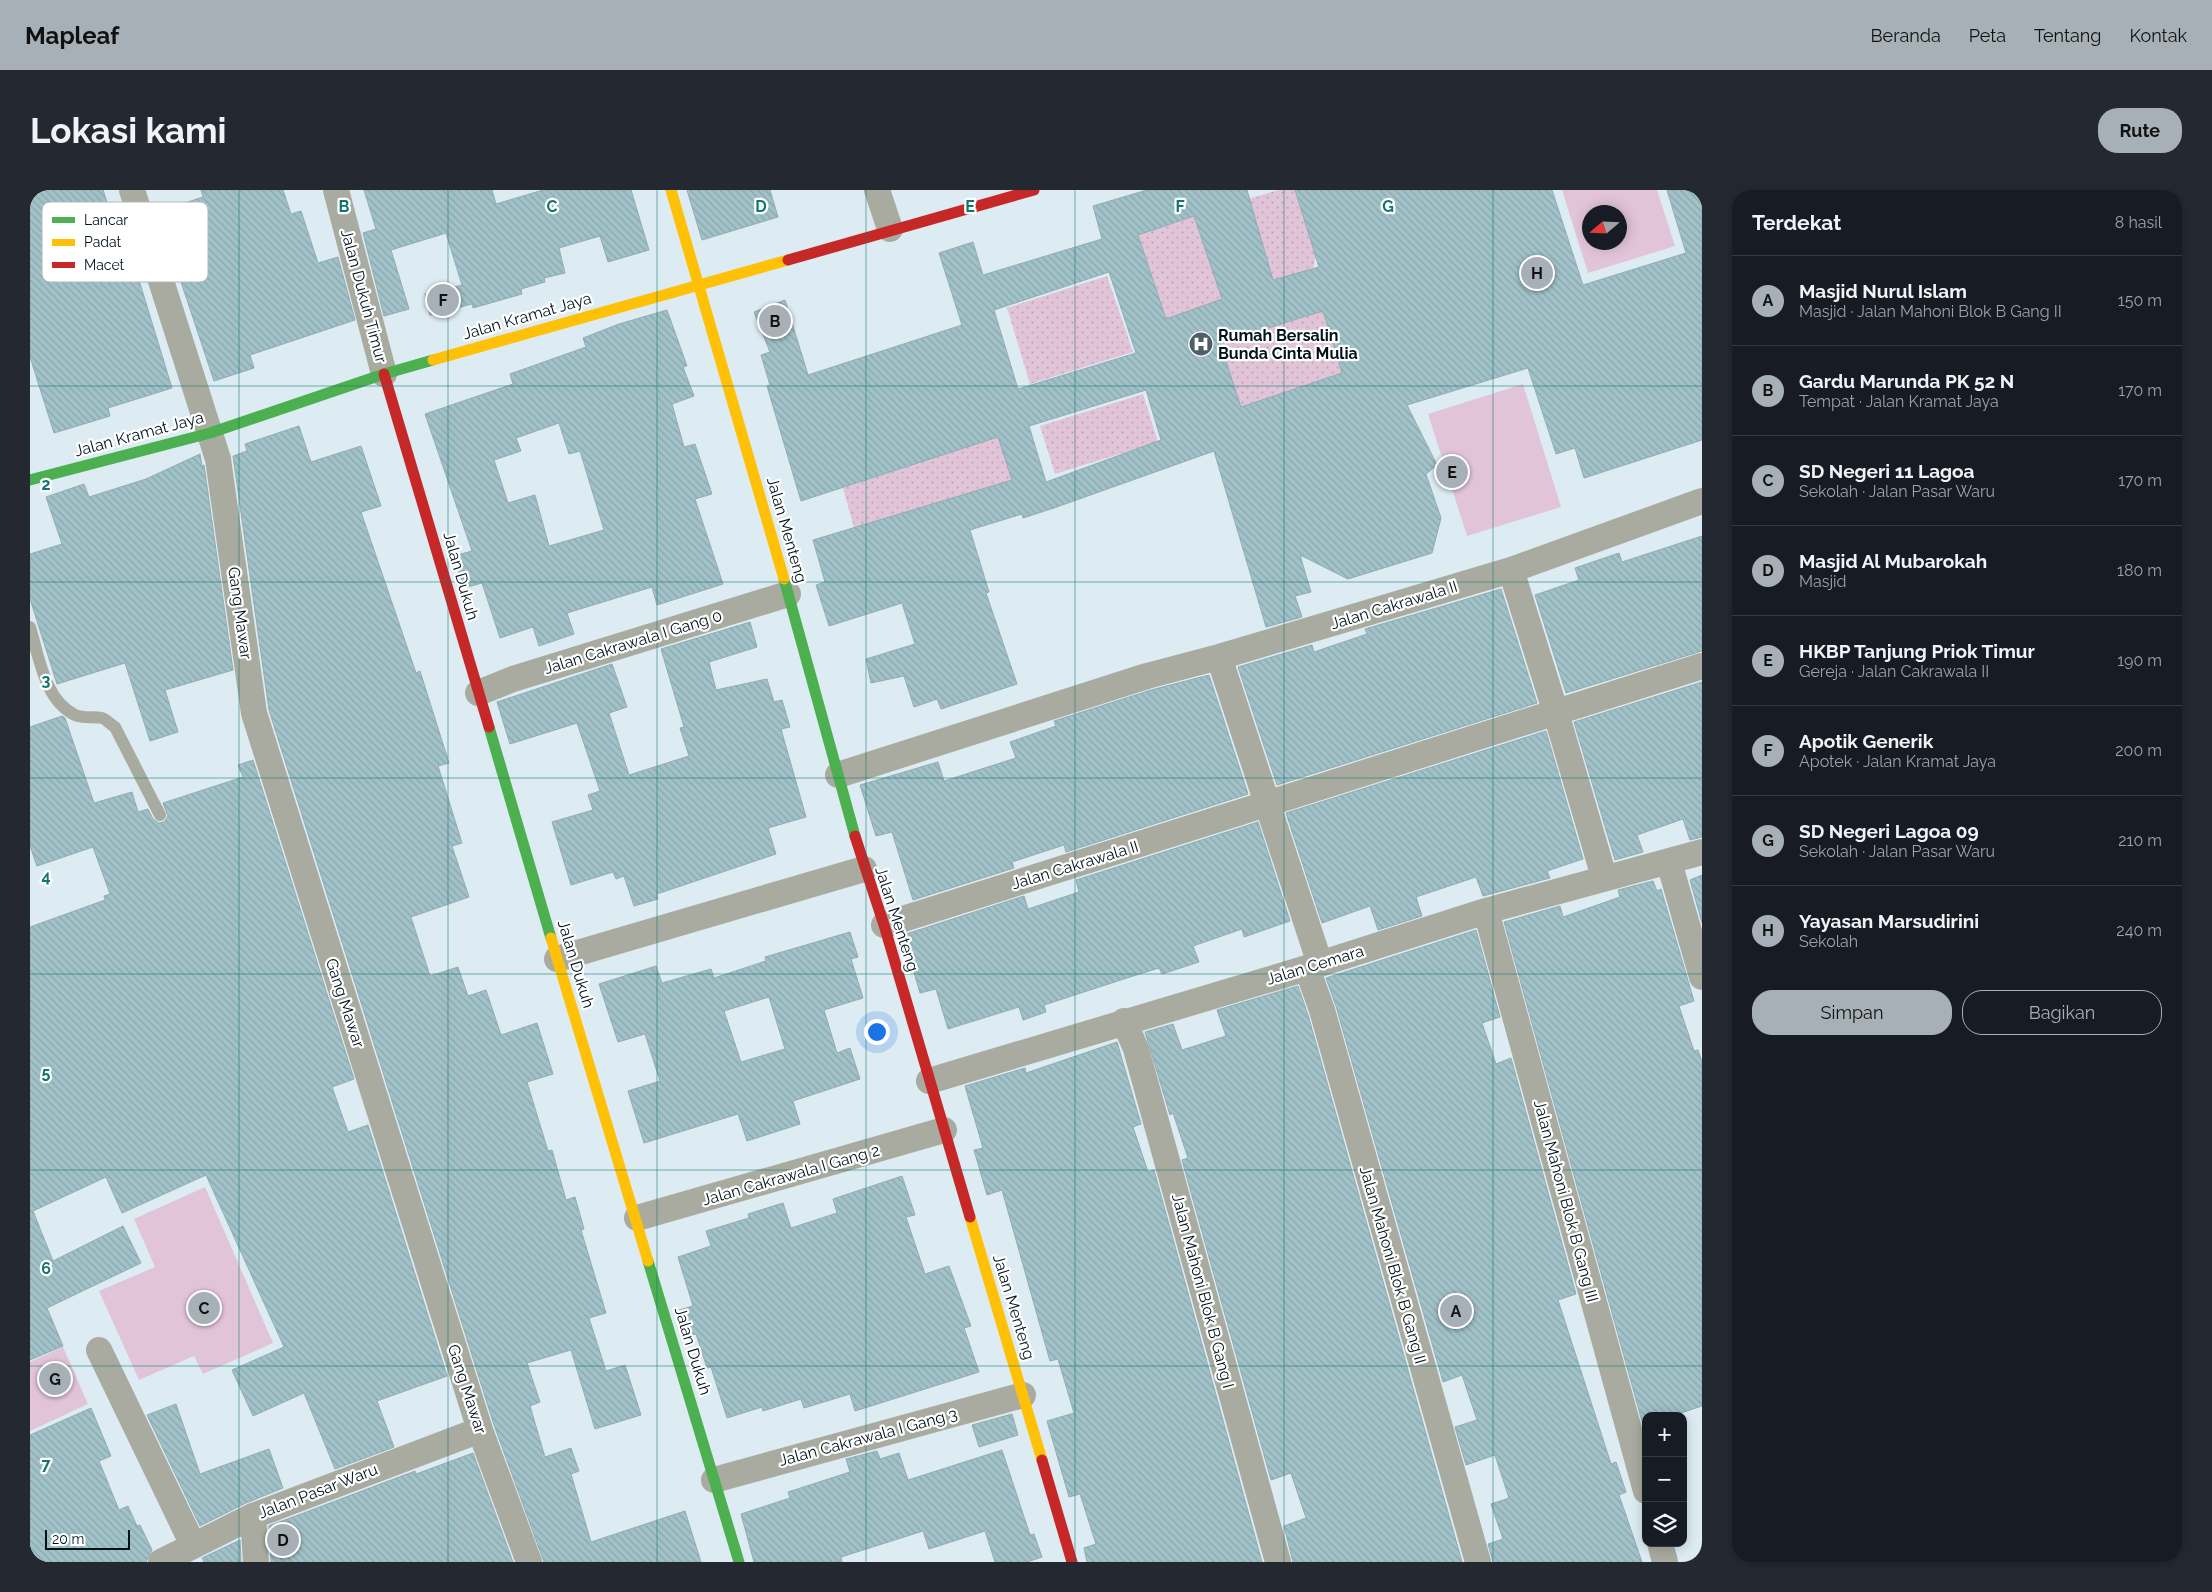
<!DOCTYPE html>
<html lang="id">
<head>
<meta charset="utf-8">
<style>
  body { margin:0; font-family:Raleway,sans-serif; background:#242831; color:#f1f3f6 }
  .controls { position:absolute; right:15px; bottom:15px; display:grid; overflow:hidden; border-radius:10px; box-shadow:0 2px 12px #0003 }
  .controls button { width:45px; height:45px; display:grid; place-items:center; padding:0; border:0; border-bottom:1px solid #363941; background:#171b24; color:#f1f3f6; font:25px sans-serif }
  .compass { position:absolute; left:1552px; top:15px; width:45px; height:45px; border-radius:50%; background:#171b24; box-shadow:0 2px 12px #0003; rotate:251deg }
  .scale { position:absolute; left:15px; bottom:12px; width:85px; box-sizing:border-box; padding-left:5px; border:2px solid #00131c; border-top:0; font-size:14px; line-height:18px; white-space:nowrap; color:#00131c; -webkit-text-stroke:4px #fff; paint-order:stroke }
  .you { position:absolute; left:846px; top:841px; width:18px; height:18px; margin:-12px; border:4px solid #fff; border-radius:50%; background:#1a73e8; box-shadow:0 0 0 8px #1a73e833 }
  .badge { display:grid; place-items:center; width:32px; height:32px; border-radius:50%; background:#a7b0b6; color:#111; font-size:16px; font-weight:700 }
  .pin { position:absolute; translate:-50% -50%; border:2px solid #fff; box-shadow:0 1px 5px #0006 }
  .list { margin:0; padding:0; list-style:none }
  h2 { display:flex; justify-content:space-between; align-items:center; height:65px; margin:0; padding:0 20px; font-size:21px }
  h2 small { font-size:16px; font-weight:400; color:#9ea1a6 }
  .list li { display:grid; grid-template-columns:32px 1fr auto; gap:15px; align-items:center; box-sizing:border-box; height:90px; padding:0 20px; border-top:1px solid #363941 }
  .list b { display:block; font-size:19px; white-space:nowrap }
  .list p { margin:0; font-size:16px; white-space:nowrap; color:#9ea1a6 }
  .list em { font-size:16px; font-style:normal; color:#9ea1a6 }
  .actions { display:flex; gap:10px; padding:15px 20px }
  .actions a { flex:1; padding:11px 0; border:1px solid #a7b0b6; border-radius:20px; text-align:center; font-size:18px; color:#a7b0b6 }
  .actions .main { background:#a7b0b6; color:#111 }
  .icon { flex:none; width:28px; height:28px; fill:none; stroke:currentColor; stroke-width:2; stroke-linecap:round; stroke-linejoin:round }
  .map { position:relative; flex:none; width:1672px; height:1372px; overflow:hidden; border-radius:20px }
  header { display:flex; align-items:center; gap:30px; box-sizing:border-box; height:70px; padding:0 25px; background:#a7b0b6; color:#111 }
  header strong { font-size:24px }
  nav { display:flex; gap:28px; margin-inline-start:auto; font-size:18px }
  .intro { display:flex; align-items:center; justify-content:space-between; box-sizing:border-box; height:120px; padding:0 30px }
  h1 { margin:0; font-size:35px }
  .button { padding:12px 22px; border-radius:20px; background:#a7b0b6; color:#111; font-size:18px; font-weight:700 }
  main { display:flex; gap:30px; padding:0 30px }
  aside { flex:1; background:#171b24; border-radius:20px; box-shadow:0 2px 12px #0003 }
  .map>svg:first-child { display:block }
  .green { fill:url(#green-dots) }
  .pitch { fill:#e2c4d9; fill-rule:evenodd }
  .building { fill:url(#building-back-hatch); stroke:#92acb2; fill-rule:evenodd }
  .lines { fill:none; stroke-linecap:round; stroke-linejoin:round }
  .lane { stroke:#a9aba0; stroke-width:12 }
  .street { stroke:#a9aba0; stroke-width:26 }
  .fast { stroke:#4caf50; stroke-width:11 }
  .slow { stroke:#ffc107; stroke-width:11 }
  .jam { stroke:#c62828; stroke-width:11 }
  .grid { fill:none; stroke:#0f766e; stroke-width:1; stroke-opacity:0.55 }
  .labels { text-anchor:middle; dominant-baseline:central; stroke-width:4.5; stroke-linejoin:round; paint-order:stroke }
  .street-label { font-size:16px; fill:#00131c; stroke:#fff }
  .poi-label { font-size:16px; font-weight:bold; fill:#00131c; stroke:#fff; text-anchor:start }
  .key { fill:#fff; stroke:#b2b8bb; stroke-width:1 }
  .key-label { font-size:14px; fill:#00131c }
  .grid-label { font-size:16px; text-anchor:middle; font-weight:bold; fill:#0f766e; stroke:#fff; stroke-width:4.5; stroke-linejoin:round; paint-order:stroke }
</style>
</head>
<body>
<header>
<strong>Mapleaf</strong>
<nav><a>Beranda</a><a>Peta</a><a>Tentang</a><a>Kontak</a></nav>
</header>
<div class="intro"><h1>Lokasi kami</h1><a class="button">Rute</a></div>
<main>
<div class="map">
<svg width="1672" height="1372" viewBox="0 0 1672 1372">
  <defs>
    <pattern id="green-dots" width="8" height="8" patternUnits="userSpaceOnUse" patternTransform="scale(1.25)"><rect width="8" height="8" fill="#e2c4d9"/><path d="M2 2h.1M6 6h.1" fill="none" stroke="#c0a8ba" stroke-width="1.8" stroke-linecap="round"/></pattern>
    <pattern id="building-back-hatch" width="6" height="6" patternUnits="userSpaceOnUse" patternTransform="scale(1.25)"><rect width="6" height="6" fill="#a1c2c8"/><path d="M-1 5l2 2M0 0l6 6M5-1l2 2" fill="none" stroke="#89a6ab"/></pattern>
  </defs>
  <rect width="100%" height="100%" fill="#dcecf2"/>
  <!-- green -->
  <path class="green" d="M 1248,0 L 1265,0 L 1286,66 L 1282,84 L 1312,183 L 1171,230 L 1203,192 L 1190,153 L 1278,126 L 1265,84 L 1243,90 L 1225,27 L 1203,14 Z
    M 1182,20 L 1192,109 L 1144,152 L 1108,45 Z
    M 1077,86 L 1103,162 L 1000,194 L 977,118 Z
    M 1113,204 L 1128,252 L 1025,284 L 1010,236 Z
    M 968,247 L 982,290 L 824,338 L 813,298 Z"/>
  <!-- pitch -->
  <path class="pitch" d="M 1532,0 L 1627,0 L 1645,56 L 1558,83 ZM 1590,22 L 1590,52 L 1560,52 L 1560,22 Z
    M 1493,194 L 1531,317 L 1437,346 L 1398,224 Z
    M 175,997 L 243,1153 L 173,1184 L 164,1166 L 109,1190 L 69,1101 L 125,1077 L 104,1029 Z
    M 33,1157 L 58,1214 L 0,1241 L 0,1172 Z"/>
  <!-- building -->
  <path class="building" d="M 0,0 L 73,0 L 83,30 L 52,40 L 68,88 L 105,77 L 142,198 L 78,218 L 80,226 L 24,243 L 0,167 Z
    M 171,0 L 253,0 L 261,24 L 271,21 L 288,73 L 308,67 L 325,130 L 220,165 L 224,178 L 184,191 L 137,50 L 134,51 L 125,23 L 173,7 Z
    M 334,0 L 462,0 L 466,14 L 513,0 L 601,0 L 619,60 L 578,72 L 570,46 L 529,58 L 535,83 L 514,88 L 515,92 L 491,99 L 492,104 L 443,118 L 442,114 L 400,125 L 395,104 L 432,95 L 416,43 L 361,60 L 379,119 L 354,126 L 333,43 L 346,39 Z
    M 657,0 L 740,0 L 748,27 L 672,50 Z
    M 1117,0 L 1217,0 L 1243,90 L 1289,77 L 1265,0 L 1522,0 L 1553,95 L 1656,63 L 1637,0 L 1672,0 L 1672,250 L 1554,288 L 1545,258 L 1526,264 L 1498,178 L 1377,215 L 1407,275 L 1396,284 L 1411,328 L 1402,363 L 1318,389 L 1270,365 L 1281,402 L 1265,406 L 1272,427 L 1236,437 L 1184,261 L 1024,318 L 993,328 L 992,324 L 940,340 L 959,402 L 956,403 L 987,494 L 911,519 L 907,509 L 884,517 L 874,486 L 841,493 L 836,469 L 885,454 L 872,413 L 799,436 L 786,395 L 795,392 L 783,350 L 982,290 L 968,247 L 771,311 L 737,196 L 740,195 L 731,165 L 740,162 L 724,122 L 755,110 L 778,185 L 932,135 L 909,63 L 943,52 L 953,85 L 1072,49 L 1063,16 ZM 1164,26 L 1192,109 L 1136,129 L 1108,45 ZM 1079,82 L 1106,163 L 988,199 L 964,120 ZM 1293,121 L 1312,183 L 1211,217 L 1190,153 ZM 1116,200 L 1131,250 L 1016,292 L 999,236 Z
    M 637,120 L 657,176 L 653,177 L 664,206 L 642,214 L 654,257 L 665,254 L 682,304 L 665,309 L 693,394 L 627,415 L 622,397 L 537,423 L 544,444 L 509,456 L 503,437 L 470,448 L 452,393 L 434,398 L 424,366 L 442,361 L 395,224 L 483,194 L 480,184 L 556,157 L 553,148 L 589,134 ZM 529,233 L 539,264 L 550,261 L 574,340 L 519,356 L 505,305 L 478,313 L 464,270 L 491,261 L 486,248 Z
    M 269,236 L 281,272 L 331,256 L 351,316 L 331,322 L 386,483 L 390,481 L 419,573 L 408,576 L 432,653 L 422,656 L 439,707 L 381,727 L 400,786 L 428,777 L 438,806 L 456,800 L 471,845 L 507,833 L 523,884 L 497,892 L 518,961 L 522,960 L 536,1010 L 545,1007 L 554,1039 L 551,1040 L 576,1123 L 559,1128 L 576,1181 L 595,1175 L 611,1225 L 565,1239 L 541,1160 L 497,1173 L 510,1212 L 500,1216 L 515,1267 L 541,1258 L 549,1281 L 541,1284 L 561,1352 L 655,1321 L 671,1372 L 514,1372 L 464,1235 L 239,520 L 203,266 L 217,261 L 215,254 Z
    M 170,264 L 172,276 L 174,275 L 203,480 L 135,500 L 148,542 L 120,551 L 95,473 L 27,494 L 0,409 L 0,364 L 32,354 L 16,307 L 54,294 L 59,307 L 116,289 Z
    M 1672,346 L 1672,461 L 1536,503 L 1505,405 L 1549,390 L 1545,378 L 1589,363 L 1592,372 Z
    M 1471,399 L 1507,513 L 1247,595 L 1208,477 L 1282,455 L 1284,462 L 1337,444 L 1335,439 Z
    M 720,432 L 727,457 L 679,472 L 686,500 L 737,489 L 744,512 L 752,510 L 760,537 L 751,539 L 776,627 L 738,638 L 746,664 L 627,704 L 628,709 L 604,716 L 594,686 L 586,689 L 583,682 L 541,695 L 522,632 L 563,620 L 558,605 L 570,601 L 547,533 L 480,554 L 467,512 L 582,474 L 597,517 L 579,523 L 599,585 L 659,566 L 650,538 L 654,537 L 631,459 Z
    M 1179,485 L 1218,604 L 1036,662 L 1034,655 L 982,672 L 984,678 L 883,710 L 862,642 L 846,646 L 830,595 L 908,572 L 914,591 L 986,568 L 980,552 L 1026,536 L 1024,531 L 1121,500 Z
    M 1672,492 L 1672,647 L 1660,650 L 1653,629 L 1607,645 L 1613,662 L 1585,670 L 1544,532 Z
    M 32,526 L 35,528 L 64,613 L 102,602 L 108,622 L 118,619 L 123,629 L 129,633 L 134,632 L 138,626 L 133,613 L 213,587 L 208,575 L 223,570 L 324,889 L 302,897 L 318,942 L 338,935 L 417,1186 L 347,1211 L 364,1257 L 305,1279 L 274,1203 L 223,1226 L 202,1180 L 254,1157 L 176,985 L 92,1023 L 76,987 L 3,1021 L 23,1071 L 93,1036 L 111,1073 L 17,1118 L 33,1156 L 0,1170 L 0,737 L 75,710 L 74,706 L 80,704 L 63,657 L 7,676 L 0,656 L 0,537 Z
    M 1516,541 L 1553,669 L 1517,681 L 1520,688 L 1453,706 L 1446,687 L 1386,707 L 1392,726 L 1348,740 L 1340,716 L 1292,733 L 1256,623 Z
    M 1228,632 L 1260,731 L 1214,747 L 1212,739 L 1163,756 L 1169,772 L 1132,784 L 1129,778 L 1100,787 L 1014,815 L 1016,822 L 993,830 L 989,817 L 918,839 L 906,799 L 890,803 L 873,745 L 994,706 L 998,719 L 1049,702 L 1046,690 Z
    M 1672,685 L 1672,733 L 1660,690 Z
    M 1623,691 L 1627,701 L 1631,699 L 1664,811 L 1649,816 L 1664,861 L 1668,860 L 1672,872 L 1672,1216 L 1642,1226 L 1616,1226 L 1616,1235 L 1613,1235 L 1474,732 L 1530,716 L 1533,727 L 1590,707 L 1588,700 Z
    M 1446,740 L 1470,827 L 1452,833 L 1466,874 L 1481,868 L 1546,1104 L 1528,1110 L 1581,1274 L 1586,1272 L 1596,1302 L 1589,1305 L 1612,1372 L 1463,1372 L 1458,1354 L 1473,1349 L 1461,1314 L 1479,1308 L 1465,1265 L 1436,1275 L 1425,1237 L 1447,1230 L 1432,1185 L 1413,1192 L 1306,816 L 1296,788 Z
    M 820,742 L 828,767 L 821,769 L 833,808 L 794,820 L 807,863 L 820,858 L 830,889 L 763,911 L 770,934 L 717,951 L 708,924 L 614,953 L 598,901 L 630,891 L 615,844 L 588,852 L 569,794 L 626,776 L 632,793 L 681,779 L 684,788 L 736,771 L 735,767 ZM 739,807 L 755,859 L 711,872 L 694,821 Z
    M 1268,796 L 1278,825 L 1432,1372 L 1263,1372 L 1254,1336 L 1276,1328 L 1261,1283 L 1241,1290 L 1152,970 L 1158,968 L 1143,923 L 1140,925 L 1115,842 L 1143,834 L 1152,860 L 1196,846 L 1187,820 Z
    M 1087,852 L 1111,934 L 1103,937 L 1118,982 L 1124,980 L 1232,1372 L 1057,1372 L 1054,1358 L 1066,1354 L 1050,1304 L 1039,1307 L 1017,1231 L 1044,1223 L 1028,1169 L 1020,1171 L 972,1000 L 957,1005 L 944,960 L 953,958 L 935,896 L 995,878 L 996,883 Z
    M 872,986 L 885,1025 L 876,1027 L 895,1084 L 919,1076 L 941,1136 L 934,1138 L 949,1182 L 825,1221 L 820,1204 L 774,1218 L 771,1209 L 733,1221 L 732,1217 L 697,1228 L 681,1177 L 677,1178 L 666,1144 L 657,1147 L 649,1120 L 663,1116 L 648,1067 L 681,1056 L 676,1041 L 719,1028 L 718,1024 L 753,1013 L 761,1038 L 807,1023 L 803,1009 Z
    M 146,1214 L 170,1284 L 239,1259 L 253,1298 L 216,1313 L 170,1336 L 117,1225 Z
    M 61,1218 L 81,1266 L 69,1271 L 89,1320 L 98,1316 L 107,1336 L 110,1335 L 122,1360 L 116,1372 L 0,1372 L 0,1245 Z
    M 982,1224 L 988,1245 L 949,1257 L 942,1235 Z
    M 972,1260 L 1000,1345 L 1004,1344 L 1012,1367 L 997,1372 L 965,1372 L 955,1341 L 899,1359 L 893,1341 L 811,1367 L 812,1372 L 724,1372 L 711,1324 L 760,1308 L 758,1302 L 820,1282 L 816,1269 L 847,1261 L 850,1269 L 869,1263 L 878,1290 Z
    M 443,1263 L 483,1372 L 241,1372 L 239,1336 L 385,1281 L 386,1284 Z
    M 210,1350 L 211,1372 L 174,1372 L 172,1368 Z"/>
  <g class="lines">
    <!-- lane -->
    <path class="lane" d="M 0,437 C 9,466 14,510 45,525 C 55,529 63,526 72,528 C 76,529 81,535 85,537 L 130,625"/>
    <!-- street -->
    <path class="street" d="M 102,0 L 188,269 L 224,523 L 450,1240 L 499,1372
      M 306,0 L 354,184
      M 847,0 L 860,39
      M 1481,380 L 1526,523 L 1574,687
      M 1189,467 L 1290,774
      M 448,503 L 483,489 L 758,404
      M 808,585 L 1117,486 L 1189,467 L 1481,380 L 1672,311
      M 1639,672 L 1672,787
      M 1456,721 L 1616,1301
      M 854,735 L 1672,476
      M 527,769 L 834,679
      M 1277,778 L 1292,820 L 1448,1372
      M 1094,831 L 1106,859 L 1248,1372
      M 899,891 L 1277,778 L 1456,721 L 1672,662
      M 607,1028 L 914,940
      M 69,1160 L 163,1355
      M 684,1290 L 993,1205
      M 223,1326 L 226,1372
      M 1630,1353 L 1635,1372
      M 131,1372 L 223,1326 L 450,1240"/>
    <!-- fast -->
    <path class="fast" d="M 0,290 L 180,243 L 354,184 L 403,170
      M 754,389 L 825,646
      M 459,537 L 521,748
      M 618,1071 L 709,1372"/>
    <!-- slow -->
    <path class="slow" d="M 641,0 L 754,389
      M 403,170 L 758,70
      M 521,748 L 618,1071
      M 940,1027 L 1012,1270"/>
    <!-- jam -->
    <path class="jam" d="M 758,70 L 1004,0
      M 354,184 L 459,537
      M 825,646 L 854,735 L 940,1027
      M 1012,1270 L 1042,1372"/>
  </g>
  <!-- grid -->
  <path class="grid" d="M 209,0 L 209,1372M 418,0 L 418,1372M 627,0 L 627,1372M 836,0 L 836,1372M 1045,0 L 1045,1372M 1254,0 L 1254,1372M 1463,0 L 1463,1372M 0,196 L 1672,196M 0,392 L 1672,392M 0,588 L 1672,588M 0,784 L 1672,784M 0,980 L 1672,980M 0,1176 L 1672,1176"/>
  <!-- icons -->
  <defs>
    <symbol id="hospital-disc" viewBox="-11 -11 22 22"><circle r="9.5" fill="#4d5f67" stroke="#fff"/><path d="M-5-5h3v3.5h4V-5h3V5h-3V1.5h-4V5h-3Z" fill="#fff"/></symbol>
  </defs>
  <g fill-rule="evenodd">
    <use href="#hospital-disc" x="1157" y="140" width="28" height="28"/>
  </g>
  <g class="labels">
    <!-- street labels -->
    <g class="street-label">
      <text transform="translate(334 106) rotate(75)">Jalan Dukuh Timur</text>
      <text transform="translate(497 126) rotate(-16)">Jalan Kramat Jaya</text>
      <text transform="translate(109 244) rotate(-15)">Jalan Kramat Jaya</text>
      <text transform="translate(757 340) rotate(74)">Jalan Menteng</text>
      <text transform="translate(431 386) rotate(74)">Jalan Dukuh</text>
      <text transform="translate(1364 415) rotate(-17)">Jalan Cakrawala II</text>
      <text transform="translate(210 423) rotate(82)">Gang Mawar</text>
      <text transform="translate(603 452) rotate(-17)">Jalan Cakrawala I Gang 0</text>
      <text transform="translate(1045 675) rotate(-17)">Jalan Cakrawala II</text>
      <text transform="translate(867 729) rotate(72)">Jalan Menteng</text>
      <text transform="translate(546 774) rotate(73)">Jalan Dukuh</text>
      <text transform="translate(1285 775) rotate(-17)">Jalan Cemara</text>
      <text transform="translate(315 813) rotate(72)">Gang Mawar</text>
      <text transform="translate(761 985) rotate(-16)">Jalan Cakrawala I Gang 2</text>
      <text transform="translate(1536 1011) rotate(75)">Jalan Mahoni Blok B Gang III</text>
      <text transform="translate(1363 1075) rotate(74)">Jalan Mahoni Blok B Gang II</text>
      <text transform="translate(1173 1101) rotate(75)">Jalan Mahoni Blok B Gang I</text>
      <text transform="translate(984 1117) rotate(73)">Jalan Menteng</text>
      <text transform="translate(663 1161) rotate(73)">Jalan Dukuh</text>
      <text transform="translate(437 1199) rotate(72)">Gang Mawar</text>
      <text transform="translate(838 1247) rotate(-15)">Jalan Cakrawala I Gang 3</text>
      <text transform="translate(288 1301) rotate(-21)">Jalan Pasar Waru</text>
    </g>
    <!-- poi labels -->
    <g class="poi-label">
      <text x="1188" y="145">Rumah Bersalin<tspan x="1188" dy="18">Bunda Cinta Mulia</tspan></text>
    </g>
  </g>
  <!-- legend -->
  <rect x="12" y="12" width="166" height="80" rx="8" class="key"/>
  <rect x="22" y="27" width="23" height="6" fill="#4caf50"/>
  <rect x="22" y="49" width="23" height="7" fill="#ffc107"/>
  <rect x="22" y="72" width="23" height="6" fill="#c62828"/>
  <g class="key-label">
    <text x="54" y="35">Lancar</text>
    <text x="54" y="57">Padat</text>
    <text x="54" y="80">Macet</text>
  </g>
  <g class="grid-label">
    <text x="314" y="22">B</text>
    <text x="522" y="22">C</text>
    <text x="731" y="22">D</text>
    <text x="940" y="22">E</text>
    <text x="1150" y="22">F</text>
    <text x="1358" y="22">G</text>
    <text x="16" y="300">2</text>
    <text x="16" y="496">3</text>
    <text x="16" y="692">4</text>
    <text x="16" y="888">5</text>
    <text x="16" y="1084">6</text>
    <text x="16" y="1280">7</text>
  </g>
</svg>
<div class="controls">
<button>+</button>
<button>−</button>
<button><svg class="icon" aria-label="layers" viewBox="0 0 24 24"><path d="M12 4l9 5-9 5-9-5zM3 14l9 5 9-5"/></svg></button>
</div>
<svg class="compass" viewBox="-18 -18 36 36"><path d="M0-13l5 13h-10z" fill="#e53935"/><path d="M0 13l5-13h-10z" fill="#9ea1a6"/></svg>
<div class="scale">20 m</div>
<div class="you"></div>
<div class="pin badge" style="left:1426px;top:1121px">A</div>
<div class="pin badge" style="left:745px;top:131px">B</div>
<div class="pin badge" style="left:174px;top:1118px">C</div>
<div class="pin badge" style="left:253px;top:1350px">D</div>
<div class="pin badge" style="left:1422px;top:282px">E</div>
<div class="pin badge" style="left:413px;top:110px">F</div>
<div class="pin badge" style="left:25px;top:1189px">G</div>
<div class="pin badge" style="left:1507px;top:83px">H</div>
</div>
<aside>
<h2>Terdekat<small>8 hasil</small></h2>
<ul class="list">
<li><span class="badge">A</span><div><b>Masjid Nurul Islam</b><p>Masjid · Jalan Mahoni Blok B Gang II</p></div><em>150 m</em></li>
<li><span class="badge">B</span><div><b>Gardu Marunda PK 52 N</b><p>Tempat · Jalan Kramat Jaya</p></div><em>170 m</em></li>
<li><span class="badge">C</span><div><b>SD Negeri 11 Lagoa</b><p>Sekolah · Jalan Pasar Waru</p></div><em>170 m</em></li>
<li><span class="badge">D</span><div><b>Masjid Al Mubarokah</b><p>Masjid</p></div><em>180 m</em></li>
<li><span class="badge">E</span><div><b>HKBP Tanjung Priok Timur</b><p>Gereja · Jalan Cakrawala II</p></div><em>190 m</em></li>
<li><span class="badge">F</span><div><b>Apotik Generik</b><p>Apotek · Jalan Kramat Jaya</p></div><em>200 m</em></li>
<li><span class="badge">G</span><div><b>SD Negeri Lagoa 09</b><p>Sekolah · Jalan Pasar Waru</p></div><em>210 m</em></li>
<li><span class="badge">H</span><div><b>Yayasan Marsudirini</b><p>Sekolah</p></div><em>240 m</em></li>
</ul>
<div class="actions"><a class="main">Simpan</a><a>Bagikan</a></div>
</aside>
</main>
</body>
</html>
